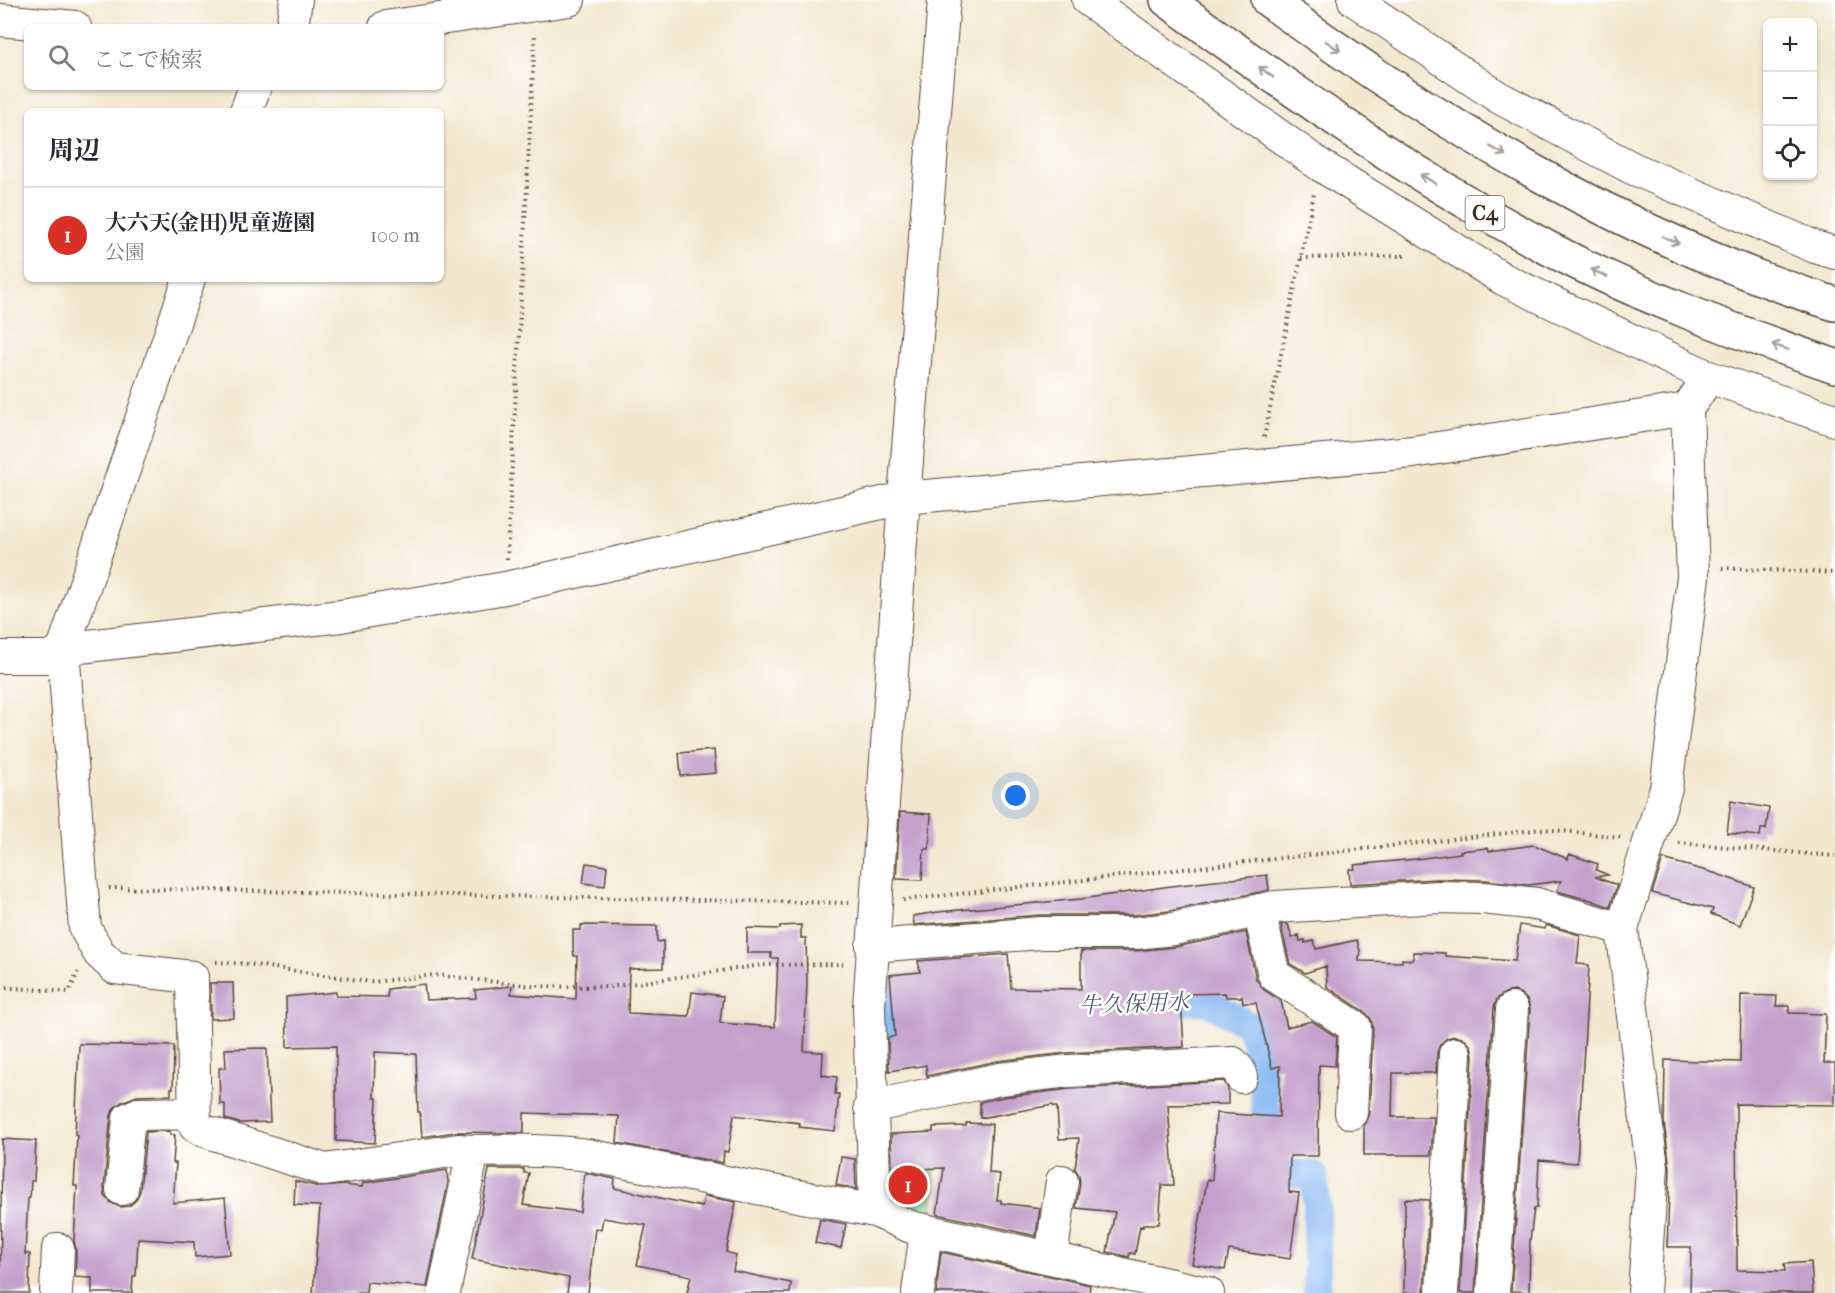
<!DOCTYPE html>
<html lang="ja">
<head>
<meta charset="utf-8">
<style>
  body { margin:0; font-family:"IM FELL French Canon","Noto Serif JP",serif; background:#f2f2f3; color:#2b2b33 }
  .controls { position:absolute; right:18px; top:18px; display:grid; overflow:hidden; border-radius:9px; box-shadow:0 2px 4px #0004 }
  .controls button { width:54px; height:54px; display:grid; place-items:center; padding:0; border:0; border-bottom:2px solid #e1e1e2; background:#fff; color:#2b2b33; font:30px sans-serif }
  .you { position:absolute; left:1016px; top:796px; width:21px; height:21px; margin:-15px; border:4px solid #fff; border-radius:50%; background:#1a73e8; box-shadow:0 0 0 9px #1a73e833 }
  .badge { display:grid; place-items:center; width:39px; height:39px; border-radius:50%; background:#d93025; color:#fff; font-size:20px; font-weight:700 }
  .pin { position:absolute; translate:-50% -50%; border:3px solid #fff; box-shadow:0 2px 6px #0006 }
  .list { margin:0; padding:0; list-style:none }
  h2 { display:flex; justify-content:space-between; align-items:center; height:78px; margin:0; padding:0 24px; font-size:26px }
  h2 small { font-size:20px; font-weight:400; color:#7c7c81 }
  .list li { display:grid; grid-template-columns:39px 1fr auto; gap:18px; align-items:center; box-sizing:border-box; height:96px; padding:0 24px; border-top:2px solid #e1e1e2 }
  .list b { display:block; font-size:22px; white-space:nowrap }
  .list p { margin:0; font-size:20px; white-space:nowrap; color:#7c7c81 }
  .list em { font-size:20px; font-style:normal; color:#7c7c81 }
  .icon { flex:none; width:33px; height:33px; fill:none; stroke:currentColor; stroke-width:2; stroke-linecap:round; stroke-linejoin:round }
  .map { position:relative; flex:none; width:1835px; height:1293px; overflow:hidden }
  .search { position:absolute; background:#fff; box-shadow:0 2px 4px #0004; left:24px; top:24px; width:420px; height:66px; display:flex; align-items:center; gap:15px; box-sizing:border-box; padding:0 21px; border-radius:9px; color:#7c7c81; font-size:22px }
  .panel { position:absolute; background:#fff; box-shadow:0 2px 4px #0004; left:24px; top:108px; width:420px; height:174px; border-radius:9px }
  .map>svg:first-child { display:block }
  .green { fill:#8cdc9c; stroke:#64835d; stroke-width:1.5 }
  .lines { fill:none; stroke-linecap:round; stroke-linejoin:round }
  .canal { stroke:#85b7f2; stroke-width:28 }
  .building { fill:#c4a1cc }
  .minor-casing { stroke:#574639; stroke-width:34 }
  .highway-casing { stroke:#574639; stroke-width:36 }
  .path { stroke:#574639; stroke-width:4; stroke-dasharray:1.5 4.5; stroke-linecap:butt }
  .minor { stroke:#fff; stroke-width:32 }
  .highway { stroke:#fff; stroke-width:33 }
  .oneway { stroke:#a79f9a }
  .labels { text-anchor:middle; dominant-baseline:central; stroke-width:5; stroke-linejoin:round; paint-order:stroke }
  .shield { fill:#fff; stroke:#766a62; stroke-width:1.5 }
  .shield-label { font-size:20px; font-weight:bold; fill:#3b2a1e }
  .water-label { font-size:22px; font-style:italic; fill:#555b68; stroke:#fff }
</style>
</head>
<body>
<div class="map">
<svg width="1835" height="1293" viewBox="0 0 1835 1293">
  <rect width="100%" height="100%" fill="#fff"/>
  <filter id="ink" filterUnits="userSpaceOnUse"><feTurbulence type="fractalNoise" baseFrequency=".0167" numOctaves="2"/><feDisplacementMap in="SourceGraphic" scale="12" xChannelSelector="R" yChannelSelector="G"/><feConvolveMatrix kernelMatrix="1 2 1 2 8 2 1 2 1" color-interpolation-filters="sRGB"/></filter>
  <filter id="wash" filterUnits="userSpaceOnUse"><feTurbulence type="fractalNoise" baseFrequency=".008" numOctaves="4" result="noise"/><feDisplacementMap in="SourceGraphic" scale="24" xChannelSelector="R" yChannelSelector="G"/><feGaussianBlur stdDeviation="1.35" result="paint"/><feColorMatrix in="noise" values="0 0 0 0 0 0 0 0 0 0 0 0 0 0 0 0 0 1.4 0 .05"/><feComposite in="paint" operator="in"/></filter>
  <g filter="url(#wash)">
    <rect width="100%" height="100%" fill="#f3e7cf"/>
    <!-- green -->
    <path class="green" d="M 935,1157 L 932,1222 L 882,1199 L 882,1171 L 913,1169 Z"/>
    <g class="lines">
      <!-- canal -->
      <path class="canal" d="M 881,989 L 880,1021 L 890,1028 L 931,1021
        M 1142,1003 L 1206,1001 L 1251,1026 L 1263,1077 L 1269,1172 L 1314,1175 L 1317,1206 L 1317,1293"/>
    </g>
    <g id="blocks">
      <!-- building -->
      <path class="building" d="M 714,750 L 716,773 L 681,776 L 679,753 Z
        M 1731,801 L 1769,808 L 1766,829 L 1761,829 L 1760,836 L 1727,833 Z
        M 900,812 L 931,814 L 929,849 L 924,849 L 922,880 L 896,879 Z
        M 1534,845 L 1568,859 L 1569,854 L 1598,864 L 1596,870 L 1608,875 L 1595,877 L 1617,885 L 1610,907 L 1585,898 L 1585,899 L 1557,891 L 1561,881 L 1528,885 L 1485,880 L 1438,879 L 1350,884 L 1349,869 L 1355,869 L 1354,865 L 1416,859 L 1461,853 L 1460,851 L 1488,848 L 1489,851 Z
        M 1663,859 L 1714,873 L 1754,887 L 1740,925 L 1711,914 L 1713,909 L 1652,893 Z
        M 586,863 L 607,866 L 605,886 L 583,883 Z
        M 1267,875 L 1269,890 L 1170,911 L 1134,915 L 1041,915 L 914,925 L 913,916 L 938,912 L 1081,899 L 1171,886 Z
        M 1288,924 L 1292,938 L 1299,935 L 1300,941 L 1305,940 L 1305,943 L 1314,941 L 1316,949 L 1357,940 L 1361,955 L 1359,956 L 1359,961 L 1402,962 L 1402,959 L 1413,960 L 1413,952 L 1445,953 L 1445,956 L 1515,961 L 1520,925 L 1545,929 L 1546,925 L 1580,935 L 1577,964 L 1589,965 L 1577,1163 L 1539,1160 L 1537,1208 L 1534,1208 L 1530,1241 L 1529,1292 L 1511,1291 L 1530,1010 L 1528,1001 L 1521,994 L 1514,991 L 1505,993 L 1497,999 L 1494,1007 L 1475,1293 L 1460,1293 L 1473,1055 L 1471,1046 L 1464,1039 L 1455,1036 L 1447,1038 L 1440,1045 L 1437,1053 L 1436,1073 L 1393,1073 L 1392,1117 L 1434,1117 L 1431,1155 L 1364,1155 L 1364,1125 L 1369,1114 L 1373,1028 L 1371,1019 L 1365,1012 L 1327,987 L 1326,966 L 1305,973 L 1290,964 L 1281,925 Z
        M 581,925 L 657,926 L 657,942 L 663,941 L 663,968 L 629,969 L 628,1013 L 689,1016 L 692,992 L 723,996 L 720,1023 L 775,1027 L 778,958 L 771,958 L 771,953 L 747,953 L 747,928 L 780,929 L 780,926 L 801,925 L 801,938 L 806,938 L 807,984 L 804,1051 L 823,1052 L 822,1075 L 837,1077 L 835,1094 L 839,1094 L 835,1131 L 799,1127 L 800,1123 L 734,1115 L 728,1152 L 724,1151 L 723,1163 L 617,1143 L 619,1116 L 524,1113 L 524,1133 L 456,1132 L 422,1137 L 420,1112 L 418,1112 L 416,1054 L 375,1052 L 374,1098 L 377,1098 L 375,1143 L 336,1141 L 336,1046 L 287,1047 L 286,997 L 336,992 L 336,996 L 387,997 L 388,989 L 424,984 L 426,1000 L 476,998 L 475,990 L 512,986 L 511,994 L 576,999 L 577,956 L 574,956 L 573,949 L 573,930 L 581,930 Z
        M 1246,932 L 1256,979 L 1264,990 L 1281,1001 L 1287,1027 L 1312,1021 L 1337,1037 L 1335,1066 L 1319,1065 L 1318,1156 L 1290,1156 L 1289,1192 L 1299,1193 L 1290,1259 L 1229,1250 L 1225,1270 L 1192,1264 L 1207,1180 L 1212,1180 L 1216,1113 L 1279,1117 L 1280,1066 L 1272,1068 L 1256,1003 L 1243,1003 L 1242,997 L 1226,997 L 1225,993 L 1185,994 L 1185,999 L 1181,999 L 1184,1047 L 1067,1053 L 998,1061 L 927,1076 L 926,1065 L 889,1071 L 888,1038 L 895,1036 L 890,975 L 920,972 L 918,961 L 1008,954 L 1011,988 L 1081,989 L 1081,951 L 1135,951 L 1175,947 Z
        M 210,983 L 233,983 L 234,1018 L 211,1019 Z
        M 1741,995 L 1777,996 L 1776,1006 L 1789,1006 L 1789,1013 L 1826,1014 L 1824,1063 L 1835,1063 L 1835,1105 L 1736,1104 L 1737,1270 L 1785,1271 L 1784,1264 L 1811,1262 L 1813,1293 L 1690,1293 L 1691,1247 L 1667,1247 L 1670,1168 L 1664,1122 L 1665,1060 L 1740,1062 Z
        M 79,1044 L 174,1046 L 173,1088 L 171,1088 L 171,1095 L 137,1096 L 122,1102 L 114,1108 L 111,1116 L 104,1187 L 105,1196 L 111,1203 L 120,1207 L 129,1206 L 136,1200 L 140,1191 L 146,1132 L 170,1131 L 170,1135 L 175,1135 L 173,1163 L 176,1163 L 173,1203 L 225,1198 L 230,1254 L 195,1257 L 194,1242 L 138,1239 L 136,1276 L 133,1276 L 132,1293 L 92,1293 L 92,1278 L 75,1277 L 76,1250 L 74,1241 L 77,1186 L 74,1186 L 77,1136 L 75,1135 Z
        M 267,1048 L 270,1122 L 239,1123 L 225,1119 L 225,1104 L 220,1104 L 219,1068 L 226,1068 L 225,1049 Z
        M 1224,1081 L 1228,1089 L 1228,1104 L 1168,1105 L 1174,1185 L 1162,1185 L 1159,1224 L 1143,1224 L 1143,1227 L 1140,1226 L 1135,1254 L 1130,1253 L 1129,1257 L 1107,1252 L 1115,1212 L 1076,1208 L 1080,1183 L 1079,1175 L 1075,1169 L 1079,1138 L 1059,1139 L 1057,1107 L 1054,1107 L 1053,1105 L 980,1118 L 980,1102 L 1003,1097 L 1070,1089 Z
        M 966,1123 L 992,1124 L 989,1173 L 1000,1174 L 997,1200 L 1001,1200 L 1001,1203 L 1040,1208 L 1036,1236 L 937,1214 L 944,1168 L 892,1170 L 891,1134 L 933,1132 L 933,1127 L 966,1126 Z
        M 2,1139 L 36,1141 L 34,1181 L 31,1181 L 30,1198 L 28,1198 L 25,1254 L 30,1254 L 29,1293 L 0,1293 Z
        M 841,1157 L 855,1159 L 856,1189 L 836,1185 Z
        M 489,1169 L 524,1169 L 524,1173 L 529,1173 L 523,1205 L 580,1212 L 585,1173 L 615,1179 L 614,1188 L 702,1207 L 704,1196 L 736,1202 L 726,1252 L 736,1255 L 733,1271 L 791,1283 L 790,1293 L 687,1293 L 691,1276 L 637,1265 L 646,1225 L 603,1218 L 601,1229 L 595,1228 L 588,1293 L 567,1293 L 569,1278 L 472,1259 Z
        M 447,1170 L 448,1183 L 427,1287 L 367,1282 L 366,1293 L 313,1293 L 320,1206 L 294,1205 L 295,1181 L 320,1187 L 344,1185 L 362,1187 L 363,1183 Z
        M 1405,1199 L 1429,1200 L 1424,1293 L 1404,1293 Z
        M 820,1219 L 846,1224 L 841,1248 L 815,1243 Z
        M 941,1252 L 1090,1285 L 1089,1293 L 936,1293 Z"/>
    </g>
  </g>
  <g filter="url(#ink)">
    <use href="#blocks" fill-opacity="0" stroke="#574639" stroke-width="1.5"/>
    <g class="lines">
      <defs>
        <path id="minor" d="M 1088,0 L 1320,165 L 1503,279 L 1709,377 L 1835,420
          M 1354,0 L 1498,97 L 1632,168 L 1815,247 L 1835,253
          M 0,20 L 75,27
          M 292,27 L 296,0
          M 385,27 L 569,0
          M 246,111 L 255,87
          M 189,279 L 63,649 L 85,928 L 99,953 L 115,968 L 192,977 L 195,1126 L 202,1130 L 325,1170 L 458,1150 L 473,1151
          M 0,657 L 53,657 L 63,649 L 341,616 L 505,588 L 904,498 L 1413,452 L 1687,409
          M 1259,910 L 1274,975 L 1355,1027 L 1351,1113
          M 872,946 L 1042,933 L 1135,933 L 1173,929 L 1275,907 L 1438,897 L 1483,898 L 1537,904 L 1622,929
          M 870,1107 L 1000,1079 L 1069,1071 L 1233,1063 L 1239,1070 L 1241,1077
          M 122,1189 L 129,1118 L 138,1114 L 194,1113
          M 875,1211 L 869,1007 L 904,498 L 944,0
          M 1051,1258 L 1062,1181
          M 56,1293 L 58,1249
          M 444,1293 L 473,1151 C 511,1150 549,1150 587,1155 L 875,1211 L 911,1227 L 1208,1293
          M 918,1293 L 926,1230
          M 1442,1293 L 1455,1054
          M 1493,1293 L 1512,1009
          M 1644,1293 L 1652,1167 L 1622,929 L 1666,788 L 1693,577 L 1687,409 L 1709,377"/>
        <path id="highway" d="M 1167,0 C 1289,89 1413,176 1546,247 C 1639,296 1736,332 1835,366
          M 1268,0 C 1442,126 1630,239 1835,304"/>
      </defs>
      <!-- minor casing -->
      <use href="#minor" class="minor-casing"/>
      <!-- highway casing -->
      <use href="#highway" class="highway-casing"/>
      <!-- path -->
      <path class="path" d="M 1301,258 L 1403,256 L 1407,253
        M 1264,437 L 1314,194
        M 507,559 L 535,34
        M 1722,568 L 1835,573
        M 1679,843 L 1835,856
        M 109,888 L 848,903
        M 903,900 L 1544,829 L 1621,837
        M 216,962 L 248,964 L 372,982 L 435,975 L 532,986 L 609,987 L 762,965 L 843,964
        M 0,987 L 69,992 L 78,972"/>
      <!-- minor -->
      <use href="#minor" class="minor"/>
      <!-- highway -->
      <use href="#highway" class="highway"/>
    </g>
    <!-- one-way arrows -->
    <defs><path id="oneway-shaft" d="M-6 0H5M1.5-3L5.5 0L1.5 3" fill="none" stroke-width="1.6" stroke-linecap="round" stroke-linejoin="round" transform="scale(1.5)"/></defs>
    <g class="oneway">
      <use href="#oneway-shaft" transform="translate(1333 46) rotate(34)"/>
      <use href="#oneway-shaft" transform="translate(1266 72) rotate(-144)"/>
      <use href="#oneway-shaft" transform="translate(1498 151) rotate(30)"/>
      <use href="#oneway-shaft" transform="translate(1428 179) rotate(-149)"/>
      <use href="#oneway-shaft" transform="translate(1671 240) rotate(23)"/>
      <use href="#oneway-shaft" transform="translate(1599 273) rotate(-154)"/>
      <use href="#oneway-shaft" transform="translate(1780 347) rotate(-161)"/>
    </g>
  </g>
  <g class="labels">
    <!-- shield labels -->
    <rect class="shield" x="1465.5" y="196" width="39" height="34" rx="4.5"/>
    <g class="shield-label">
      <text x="1485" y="213">C4</text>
    </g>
    <!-- water labels -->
    <g class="water-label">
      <text transform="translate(1134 1004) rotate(-2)">牛久保用水</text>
    </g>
  </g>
</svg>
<div class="controls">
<button>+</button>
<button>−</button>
<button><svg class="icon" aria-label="locate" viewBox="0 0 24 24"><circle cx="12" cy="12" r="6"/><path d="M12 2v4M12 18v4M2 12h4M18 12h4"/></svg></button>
</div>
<div class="you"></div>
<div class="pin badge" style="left:908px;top:1185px">1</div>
<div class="search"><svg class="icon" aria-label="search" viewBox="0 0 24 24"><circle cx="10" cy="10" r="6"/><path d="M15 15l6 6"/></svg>ここで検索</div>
<section class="panel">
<h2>周辺<small></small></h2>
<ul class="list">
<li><span class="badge">1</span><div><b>大六天(金田)児童遊園</b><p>公園</p></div><em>100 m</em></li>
</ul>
</section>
</div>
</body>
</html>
